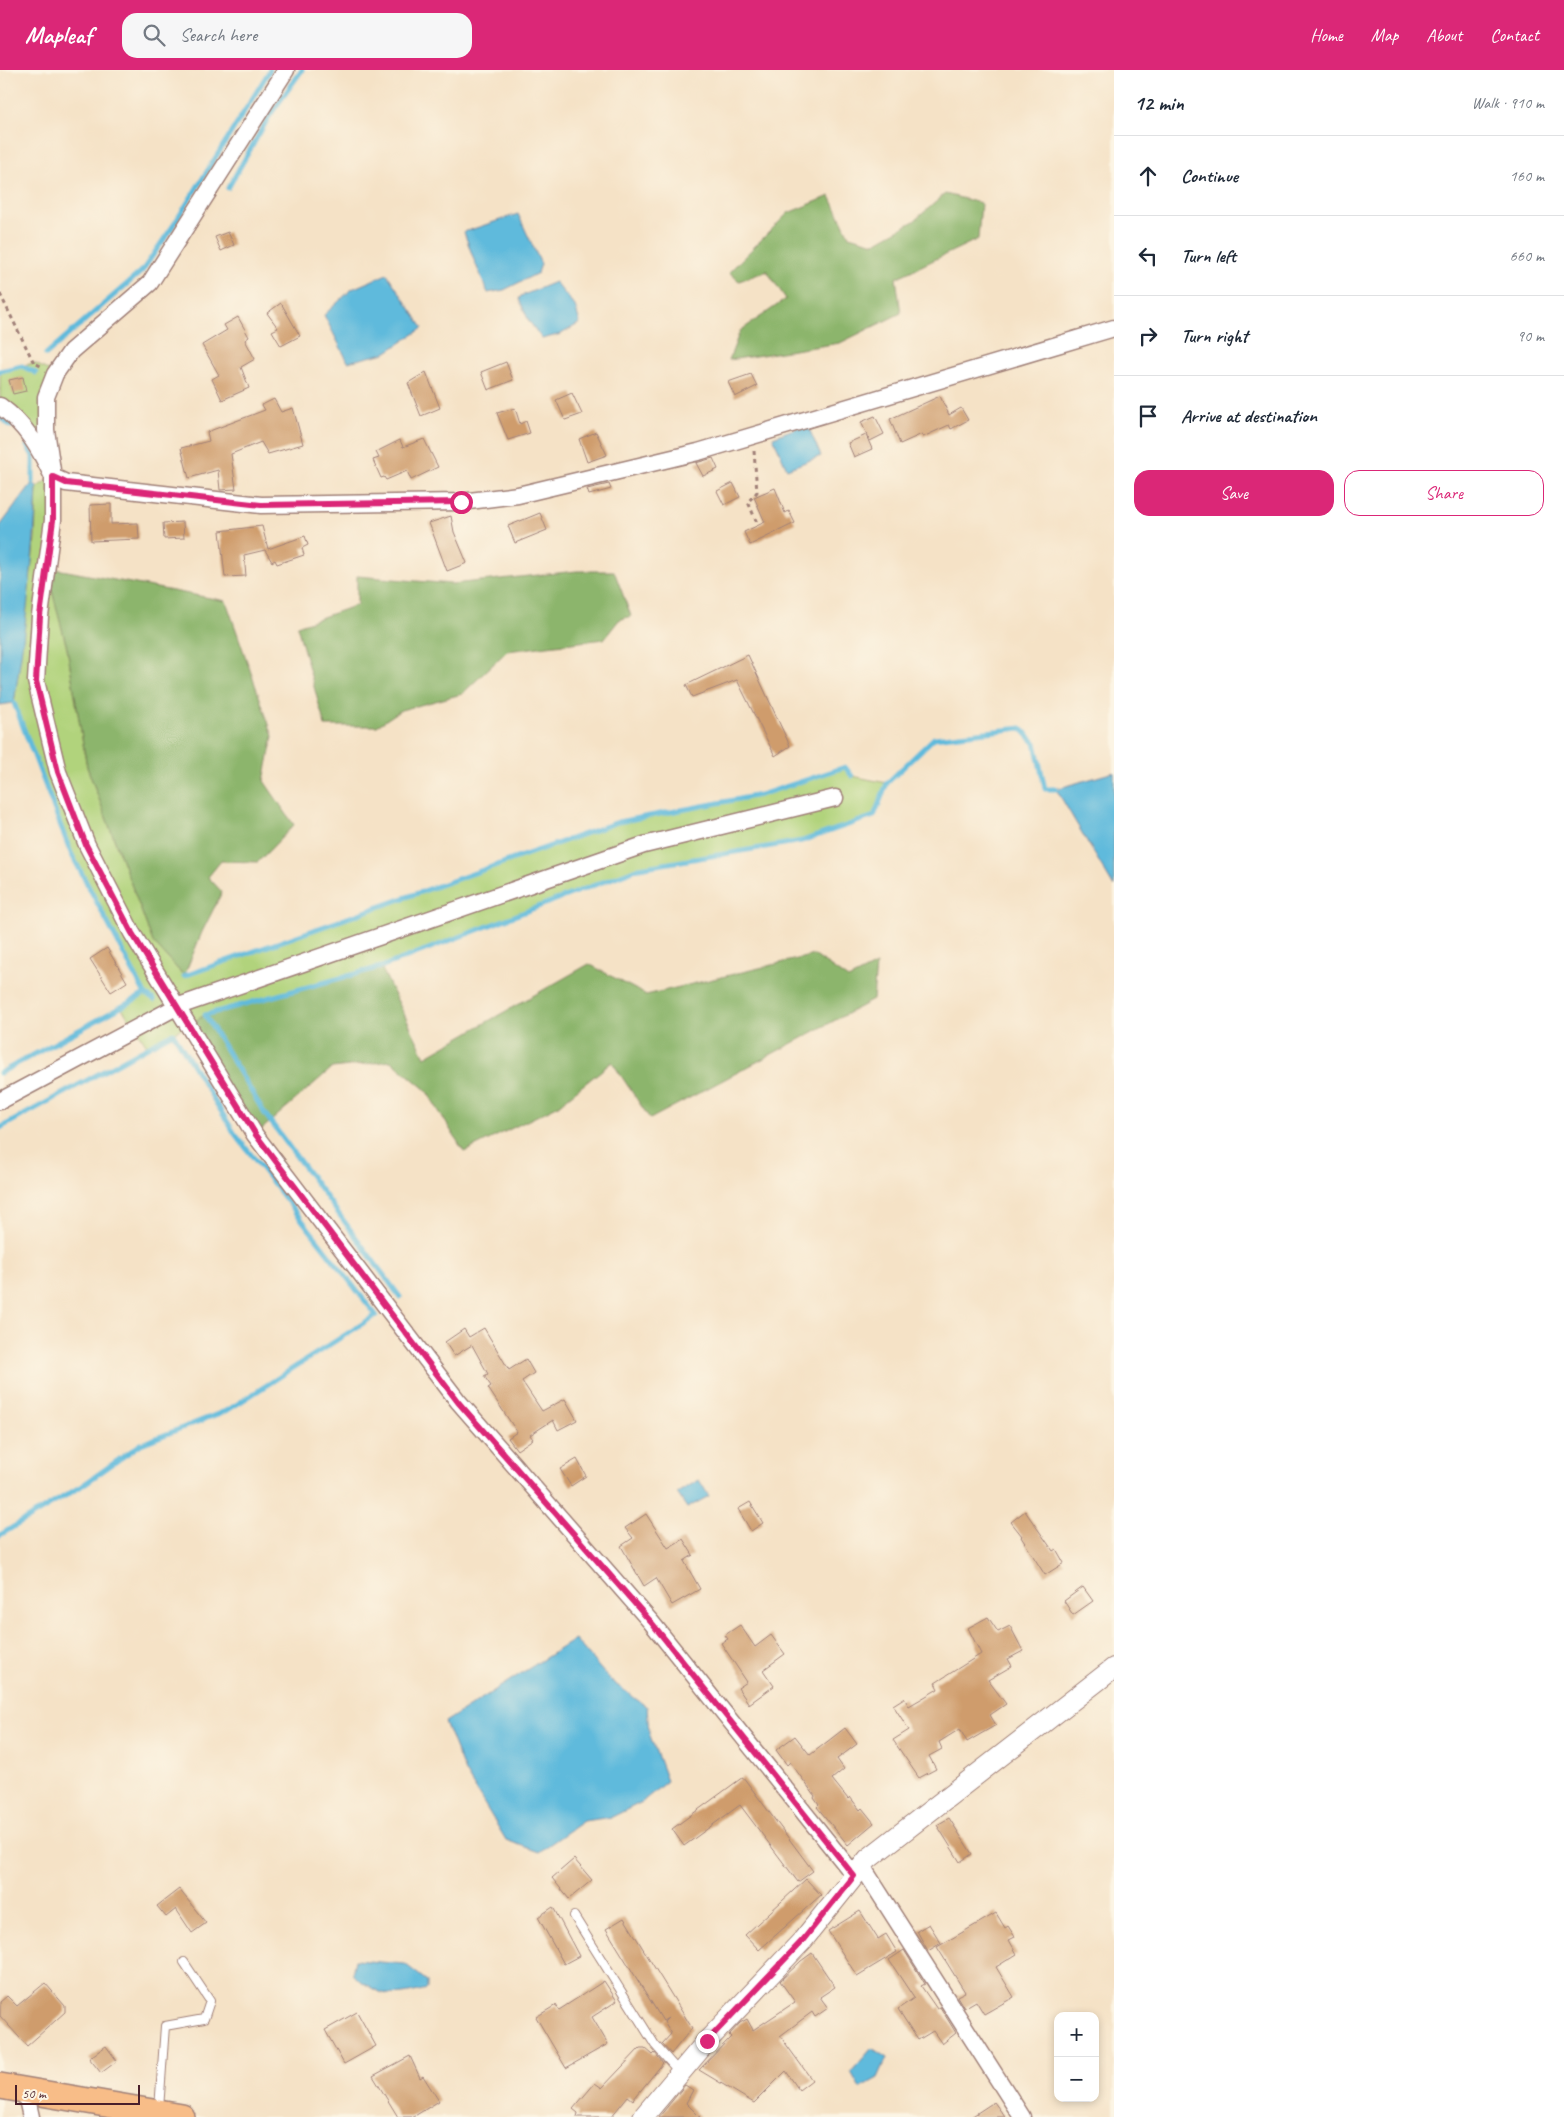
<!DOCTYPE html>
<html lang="en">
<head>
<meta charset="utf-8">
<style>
  body { margin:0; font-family:Caveat,sans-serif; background:#f6f6f7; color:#1f2937 }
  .controls { position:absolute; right:15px; bottom:15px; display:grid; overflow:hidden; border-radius:10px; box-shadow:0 2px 8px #0003 }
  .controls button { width:45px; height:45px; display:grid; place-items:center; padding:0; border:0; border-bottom:1px solid #e0e1e3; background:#fff; color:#1f2937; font:25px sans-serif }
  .scale { position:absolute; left:15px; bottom:12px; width:125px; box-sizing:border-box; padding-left:5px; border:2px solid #4a1f2b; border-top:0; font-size:14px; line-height:18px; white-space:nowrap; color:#4a1f2b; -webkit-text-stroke:4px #fcf5e5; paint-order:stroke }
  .stop { position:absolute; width:15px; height:15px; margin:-11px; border:4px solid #db2777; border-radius:50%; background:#fff }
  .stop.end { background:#db2777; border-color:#fff; box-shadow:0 1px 5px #0008 }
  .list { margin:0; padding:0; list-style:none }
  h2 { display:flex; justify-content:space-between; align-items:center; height:65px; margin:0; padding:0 20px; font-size:21px }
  h2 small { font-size:16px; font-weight:400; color:#747a83 }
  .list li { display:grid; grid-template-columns:32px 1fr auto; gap:15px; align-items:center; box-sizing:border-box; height:80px; padding:0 20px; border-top:1px solid #e0e1e3 }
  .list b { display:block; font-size:19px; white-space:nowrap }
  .list em { font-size:16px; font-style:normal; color:#747a83 }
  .actions { display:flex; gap:10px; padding:15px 20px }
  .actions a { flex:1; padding:11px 0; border:1px solid #db2777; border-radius:15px; text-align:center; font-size:18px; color:#db2777 }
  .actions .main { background:#db2777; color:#fff }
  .icon { flex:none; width:28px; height:28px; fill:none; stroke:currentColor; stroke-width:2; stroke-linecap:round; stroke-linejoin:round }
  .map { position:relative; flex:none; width:1114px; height:2047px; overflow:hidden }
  header { display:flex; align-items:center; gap:30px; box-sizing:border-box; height:70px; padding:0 25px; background:#db2777; color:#fff }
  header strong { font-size:24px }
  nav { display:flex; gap:28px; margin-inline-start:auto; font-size:18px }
  .search { width:350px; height:45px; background:#f6f6f7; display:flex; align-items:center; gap:12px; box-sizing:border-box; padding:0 18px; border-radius:15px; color:#747a83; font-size:19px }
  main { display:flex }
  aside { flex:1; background:#fff }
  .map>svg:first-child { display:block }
  .green { fill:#b1d37c; stroke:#7e7954 }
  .forest { fill:#8cb56c; stroke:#6b6a4c }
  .water { fill:#5ebadc; stroke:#546c84 }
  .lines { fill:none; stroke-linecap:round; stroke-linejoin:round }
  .stream { stroke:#5ebadc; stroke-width:5 }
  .building { fill:#cf9c6c }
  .service-casing { stroke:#a08078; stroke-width:10 }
  .minor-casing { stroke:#a08078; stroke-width:19 }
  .tertiary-casing { stroke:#a08078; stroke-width:22 }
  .primary-casing { stroke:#a08078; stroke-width:28 }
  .path { stroke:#a08078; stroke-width:3; stroke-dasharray:4 4; stroke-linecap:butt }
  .service { stroke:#fff; stroke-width:8 }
  .minor { stroke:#fff; stroke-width:16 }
  .tertiary { stroke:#fff; stroke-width:20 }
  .primary { stroke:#f8bd88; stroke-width:25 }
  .route { stroke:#db2777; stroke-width:6 }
</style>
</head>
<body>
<header>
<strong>Mapleaf</strong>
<div class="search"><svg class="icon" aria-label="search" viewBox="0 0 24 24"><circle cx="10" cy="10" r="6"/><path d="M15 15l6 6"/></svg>Search here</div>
<nav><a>Home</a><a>Map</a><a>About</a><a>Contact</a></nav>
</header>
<main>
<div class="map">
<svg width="1114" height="2047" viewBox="0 0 1114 2047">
  <rect width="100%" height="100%" fill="#fcf5e5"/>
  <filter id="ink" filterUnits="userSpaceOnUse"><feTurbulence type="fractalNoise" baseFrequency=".02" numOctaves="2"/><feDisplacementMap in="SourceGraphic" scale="10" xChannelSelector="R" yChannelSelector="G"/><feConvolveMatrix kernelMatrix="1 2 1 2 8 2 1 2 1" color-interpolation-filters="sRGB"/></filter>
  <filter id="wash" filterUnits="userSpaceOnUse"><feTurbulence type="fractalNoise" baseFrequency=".0096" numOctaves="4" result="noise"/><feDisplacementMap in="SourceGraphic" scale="20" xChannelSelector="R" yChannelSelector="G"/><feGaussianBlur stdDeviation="1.12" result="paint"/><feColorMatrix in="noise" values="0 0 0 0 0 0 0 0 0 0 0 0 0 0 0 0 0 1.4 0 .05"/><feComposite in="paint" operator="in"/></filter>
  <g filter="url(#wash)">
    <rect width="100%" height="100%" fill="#f5e2c6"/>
    <!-- green -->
    <path class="green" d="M 34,293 L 55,304 L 46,327 L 46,360 L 53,407 L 53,450 L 46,497 L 67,578 L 87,697 L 153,872 L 184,906 L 618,752 L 760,725 L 845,697 L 852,706 L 887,713 L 874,746 L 802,771 L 639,798 L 381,897 L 205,945 L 148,977 L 121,937 L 145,924 L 71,783 L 14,633 L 35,468 L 37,417 L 53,407 C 40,378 26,355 0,336 L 0,301 Z"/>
    <!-- forest -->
    <path class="forest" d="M 945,124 L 981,133 L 978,169 L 896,208 L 901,243 L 840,273 L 729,290 L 740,261 L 786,229 L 767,201 L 739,211 L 729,202 L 788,143 L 830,126 L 849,166 L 875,173 L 914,151 Z
      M 46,497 L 226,531 L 273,666 L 264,711 L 294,755 L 258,792 L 221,791 L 208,807 L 222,822 L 202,862 L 184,906 L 153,872 L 87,697 L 67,578 Z
      M 577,501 L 614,501 L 631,546 L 619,550 L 604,569 L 507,581 L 462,624 L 401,640 L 377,656 L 325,656 L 297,556 L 357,535 L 357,506 L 452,514 Z
      M 814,885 L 848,909 L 876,895 L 873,930 L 650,1049 L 612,992 L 557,1036 L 464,1082 L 426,1020 L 391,991 L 332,998 L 255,1065 L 188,956 L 205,945 L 381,897 L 425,987 L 589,894 L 646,925 Z"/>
    <!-- water -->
    <path class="water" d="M 518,144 L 541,194 L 538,203 L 504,220 L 488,223 L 474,190 L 464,162 Z
      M 387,204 L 423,258 L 385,283 L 348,292 L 324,245 L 352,219 Z
      M 555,212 L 575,236 L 580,253 L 561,264 L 542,269 L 529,251 L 519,229 L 521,226 Z
      M 807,354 L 821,386 L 787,399 L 773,367 Z
      M 33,412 L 37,417 C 34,489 25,561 14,633 L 0,635 L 0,456 Z
      M 1114,702 L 1114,817 L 1056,719 Z
      M 699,1410 L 709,1426 L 687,1438 L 677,1423 Z
      M 575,1569 L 610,1610 L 647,1637 L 649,1663 L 667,1711 L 642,1732 L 612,1747 L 583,1751 L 539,1782 L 506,1770 L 465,1702 L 445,1652 Z
      M 355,1890 L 405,1894 L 427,1911 L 427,1919 C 390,1928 382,1928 352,1904 Z
      M 872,1978 L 887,1988 L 878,2008 L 860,2018 L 851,2002 Z"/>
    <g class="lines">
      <!-- stream -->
      <path class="stream" d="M 228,118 L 270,45 L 302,0
        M 46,284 L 142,201 L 173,156 L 270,0
        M 0,301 L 22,296 L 36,303
        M 0,347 L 11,356
        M 27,376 L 33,386 L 33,412
        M 184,906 L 618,752 L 760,725 L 845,697 L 852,706
        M 145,924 L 154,930
        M 0,1003 L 145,924 L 71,783 L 14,633
        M 0,1058 L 173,963 L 235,1064 L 376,1245 L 228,1340 L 141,1374 L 80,1417 L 0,1465
        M 400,1227 L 265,1044 L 205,945 L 381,897 L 639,798 L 802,771 L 874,746 L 887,713 L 934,668 L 1021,658 L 1035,673 L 1045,719 L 1056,719"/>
    </g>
    <g id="blocks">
      <!-- building -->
      <path class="building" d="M 228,162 L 234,175 L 221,181 L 215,167 Z
        M 281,233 L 300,266 L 281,276 L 272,261 L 278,258 L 267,243 Z
        M 238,247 L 249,267 L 245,270 L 255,289 L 241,297 L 249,318 L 222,330 L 212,309 L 219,305 L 202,275 L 227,260 L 224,255 Z
        M 506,292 L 513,310 L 488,320 L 481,302 Z
        M 426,302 L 440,338 L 421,346 L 408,313 Z
        M 751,304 L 757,316 L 735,327 L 728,312 Z
        M 23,307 L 26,321 L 13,324 L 9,310 Z
        M 572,323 L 582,344 L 565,350 L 556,330 Z
        M 940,326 L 949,345 L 961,338 L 968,350 L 951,359 L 949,355 L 923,367 L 922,364 L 900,374 L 890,349 Z
        M 274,329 L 281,342 L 293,338 L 303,374 L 268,384 L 261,372 L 231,384 L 236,419 L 220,420 L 218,400 L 189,408 L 181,378 L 209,371 L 207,362 L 265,340 L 262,335 Z
        M 515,338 L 520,354 L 526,351 L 530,363 L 508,370 L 497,343 Z
        M 875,346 L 884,364 L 870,371 L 861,352 Z
        M 596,362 L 607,385 L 587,392 L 579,369 Z
        M 866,365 L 872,379 L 854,387 L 848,373 Z
        M 424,369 L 438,397 L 411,410 L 407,401 L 386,410 L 384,407 L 381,408 L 373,390 L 379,388 L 376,382 L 400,370 L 403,377 Z
        M 713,388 L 718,399 L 703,406 L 696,393 Z
        M 733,413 L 740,427 L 724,435 L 717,421 Z
        M 609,414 L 611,419 L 589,425 L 587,419 Z
        M 775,418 L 785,443 L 789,441 L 795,453 L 750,475 L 744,462 L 765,452 L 754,427 Z
        M 111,434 L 111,454 L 138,453 L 139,469 L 91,471 L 90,435 Z
        M 540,443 L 547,460 L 515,473 L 508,456 Z
        M 451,446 L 454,462 L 467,493 L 447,501 L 429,453 Z
        M 183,452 L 184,468 L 164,469 L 163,453 Z
        M 262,456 L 268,479 L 305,466 L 308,475 L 302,478 L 304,485 L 277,494 L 275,490 L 272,492 L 265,480 L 244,485 L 246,506 L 225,507 L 220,461 Z
        M 748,585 L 790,676 L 775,686 L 737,610 L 692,627 L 686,615 Z
        M 107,878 L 127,912 L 111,922 L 90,889 Z
        M 484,1258 L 509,1300 L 526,1289 L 534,1303 L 522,1311 L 542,1341 L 565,1329 L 577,1350 L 558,1360 L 553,1350 L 530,1365 L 533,1369 L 517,1380 L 508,1368 L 517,1362 L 488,1318 L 491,1316 L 484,1306 L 488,1304 L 472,1275 L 454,1286 L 445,1272 L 464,1259 L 469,1267 Z
        M 577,1389 L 586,1406 L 571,1416 L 560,1399 Z
        M 750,1432 L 763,1453 L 751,1461 L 738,1439 Z
        M 1025,1441 L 1053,1481 L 1056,1479 L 1064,1493 L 1045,1505 L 1021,1467 L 1022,1466 L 1011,1452 Z
        M 646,1444 L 668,1478 L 683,1469 L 693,1485 L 684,1491 L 700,1519 L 672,1535 L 656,1508 L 644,1516 L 621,1476 L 633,1468 L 625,1458 Z
        M 1083,1517 L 1093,1531 L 1073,1545 L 1064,1531 Z
        M 988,1547 L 998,1562 L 1010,1556 L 1023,1581 L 1008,1589 L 1012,1596 L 988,1610 L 1006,1634 L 990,1645 L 996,1655 L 967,1672 L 960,1659 L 939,1672 L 942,1679 L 929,1686 L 936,1699 L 919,1708 L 893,1670 L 909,1660 L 893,1635 L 904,1628 L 909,1636 L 938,1619 L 935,1613 L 981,1584 L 968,1558 Z
        M 740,1555 L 755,1577 L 771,1565 L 785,1584 L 763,1600 L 774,1616 L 749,1634 L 738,1618 L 747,1612 L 721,1573 L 728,1569 L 725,1565 Z
        M 845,1658 L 857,1674 L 837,1689 L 844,1699 L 832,1709 L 848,1729 L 850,1727 L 860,1740 L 862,1738 L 874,1753 L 848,1775 L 817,1737 L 819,1735 L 814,1728 L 815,1726 L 790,1692 L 787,1695 L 776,1680 L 795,1666 L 810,1685 Z
        M 743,1707 L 813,1801 L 798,1812 L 740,1735 L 684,1776 L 672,1759 Z
        M 949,1748 L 972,1784 L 960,1792 L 937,1755 Z
        M 574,1789 L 592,1810 L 569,1829 L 552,1808 Z
        M 806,1809 L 821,1825 L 759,1880 L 745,1865 Z
        M 179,1819 L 206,1853 L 192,1863 L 176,1839 L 166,1847 L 157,1836 Z
        M 553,1837 L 579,1886 L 564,1894 L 538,1847 Z
        M 860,1841 L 878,1869 L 886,1864 L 897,1882 L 857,1906 L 828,1861 Z
        M 996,1843 L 1005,1858 L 1008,1856 L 1015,1867 L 1009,1870 L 1017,1884 L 996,1897 L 1014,1927 L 984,1944 L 976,1931 L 964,1938 L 957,1926 L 965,1922 L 937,1877 Z
        M 624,1848 L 692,1958 L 671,1984 L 662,1974 L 671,1964 L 664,1952 L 668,1948 L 663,1951 L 606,1859 Z
        M 929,1854 L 941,1873 L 928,1881 L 917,1861 Z
        M 904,1880 L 925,1914 L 921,1916 L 937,1939 L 940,1937 L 956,1963 L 942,1974 L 933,1961 L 918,1970 L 898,1939 L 914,1928 L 889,1890 Z
        M 812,1883 L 835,1917 L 820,1927 L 828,1938 L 815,1947 L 812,1942 L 780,1966 L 812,2010 L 799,2020 L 786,2001 L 754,2033 L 699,2000 L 731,1967 L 729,1965 L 740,1953 L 747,1949 L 753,1960 L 795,1932 L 780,1911 L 801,1891 Z
        M 604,1911 L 617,1931 L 592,1947 L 608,1974 L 566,1998 L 536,1947 L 556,1935 L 559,1940 Z
        M 45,1913 L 65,1936 L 65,1942 L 27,1976 L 0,1946 L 0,1932 L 7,1926 L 17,1936 Z
        M 357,1942 L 376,1976 L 344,1994 L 325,1960 Z
        M 106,1976 L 117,1991 L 101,2003 L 89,1988 Z
        M 640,1978 L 645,1978 L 653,1985 L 655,1983 L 663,1993 L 633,2030 L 628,2026 L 611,2047 L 577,2047 L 578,2043 L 573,2039 L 595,2013 L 602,2018 Z
        M 410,1986 L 420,2008 L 423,2006 L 439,2031 L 413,2047 L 398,2047 L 373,2006 Z
        M 685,2015 L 693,2020 L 686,2033 L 700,2047 L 659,2047 Z
        M 994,2032 L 1005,2047 L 971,2047 Z"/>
    </g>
  </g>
  <g filter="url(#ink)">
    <use href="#blocks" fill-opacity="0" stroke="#a08078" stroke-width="1"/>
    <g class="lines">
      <defs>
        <path id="service" d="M 574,1846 L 655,1975 L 680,2003
          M 159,2039 L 165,1956 L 204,1949 L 210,1931 L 184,1892"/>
        <path id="minor" d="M 286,0 L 150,213 L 71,281 L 55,304 L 46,327 L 46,360 L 53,407 L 53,450 L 40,546 L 36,611 L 58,702 L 87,775 L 132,863 L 255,1065 L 458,1331 L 651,1552 L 855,1806
          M 0,336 C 26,355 40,379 53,407 L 66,413 L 261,435 L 461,432 L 518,425 L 698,382 L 1114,258
          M 0,1031 L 176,937 L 644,775 L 835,728
          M 862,1796 L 1022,2047
          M 25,2020 L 31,2047"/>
        <path id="tertiary" d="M 643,2047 L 707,1971 L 803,1870 L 868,1789 L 1114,1598"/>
        <path id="primary" d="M 0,2016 L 182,2047"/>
      </defs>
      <!-- service casing -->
      <use href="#service" class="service-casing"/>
      <!-- minor casing -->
      <use href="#minor" class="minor-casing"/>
      <!-- tertiary casing -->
      <use href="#tertiary" class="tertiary-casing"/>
      <!-- primary casing -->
      <use href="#primary" class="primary-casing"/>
      <!-- path -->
      <path class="path" d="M 0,224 L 34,293 L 41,296
        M 754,381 L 757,422 L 748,432 L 757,453"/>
      <!-- service -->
      <use href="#service" class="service"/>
      <!-- minor -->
      <use href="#minor" class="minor"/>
      <!-- tertiary -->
      <use href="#tertiary" class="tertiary"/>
      <!-- primary -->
      <use href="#primary" class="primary"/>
    </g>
  </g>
  <g class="lines" filter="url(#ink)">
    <!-- route -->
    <path class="route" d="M 461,432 L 261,435 L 66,413 L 53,407 L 53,450 L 40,546 L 36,611 L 58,702 L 86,775 L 132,863 L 256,1065 L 386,1237 L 458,1332 L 651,1552 L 854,1806 L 803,1870 L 707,1971"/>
  </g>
</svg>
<div class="controls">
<button>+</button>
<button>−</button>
</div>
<div class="scale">50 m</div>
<div class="stop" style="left:461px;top:432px"></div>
<div class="stop end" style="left:707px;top:1971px"></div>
</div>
<aside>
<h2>12 min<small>Walk · 910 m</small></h2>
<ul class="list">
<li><svg class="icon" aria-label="ahead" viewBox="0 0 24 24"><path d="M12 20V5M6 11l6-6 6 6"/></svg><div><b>Continue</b></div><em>160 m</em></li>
<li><svg class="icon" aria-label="left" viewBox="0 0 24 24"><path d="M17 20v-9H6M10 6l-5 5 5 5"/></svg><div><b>Turn left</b></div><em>660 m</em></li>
<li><svg class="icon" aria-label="right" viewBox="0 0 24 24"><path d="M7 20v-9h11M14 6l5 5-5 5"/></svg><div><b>Turn right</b></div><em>90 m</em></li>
<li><svg class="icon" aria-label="arrive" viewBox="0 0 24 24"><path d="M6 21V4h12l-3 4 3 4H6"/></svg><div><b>Arrive at destination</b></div></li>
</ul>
<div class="actions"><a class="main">Save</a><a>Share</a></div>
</aside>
</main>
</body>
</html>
